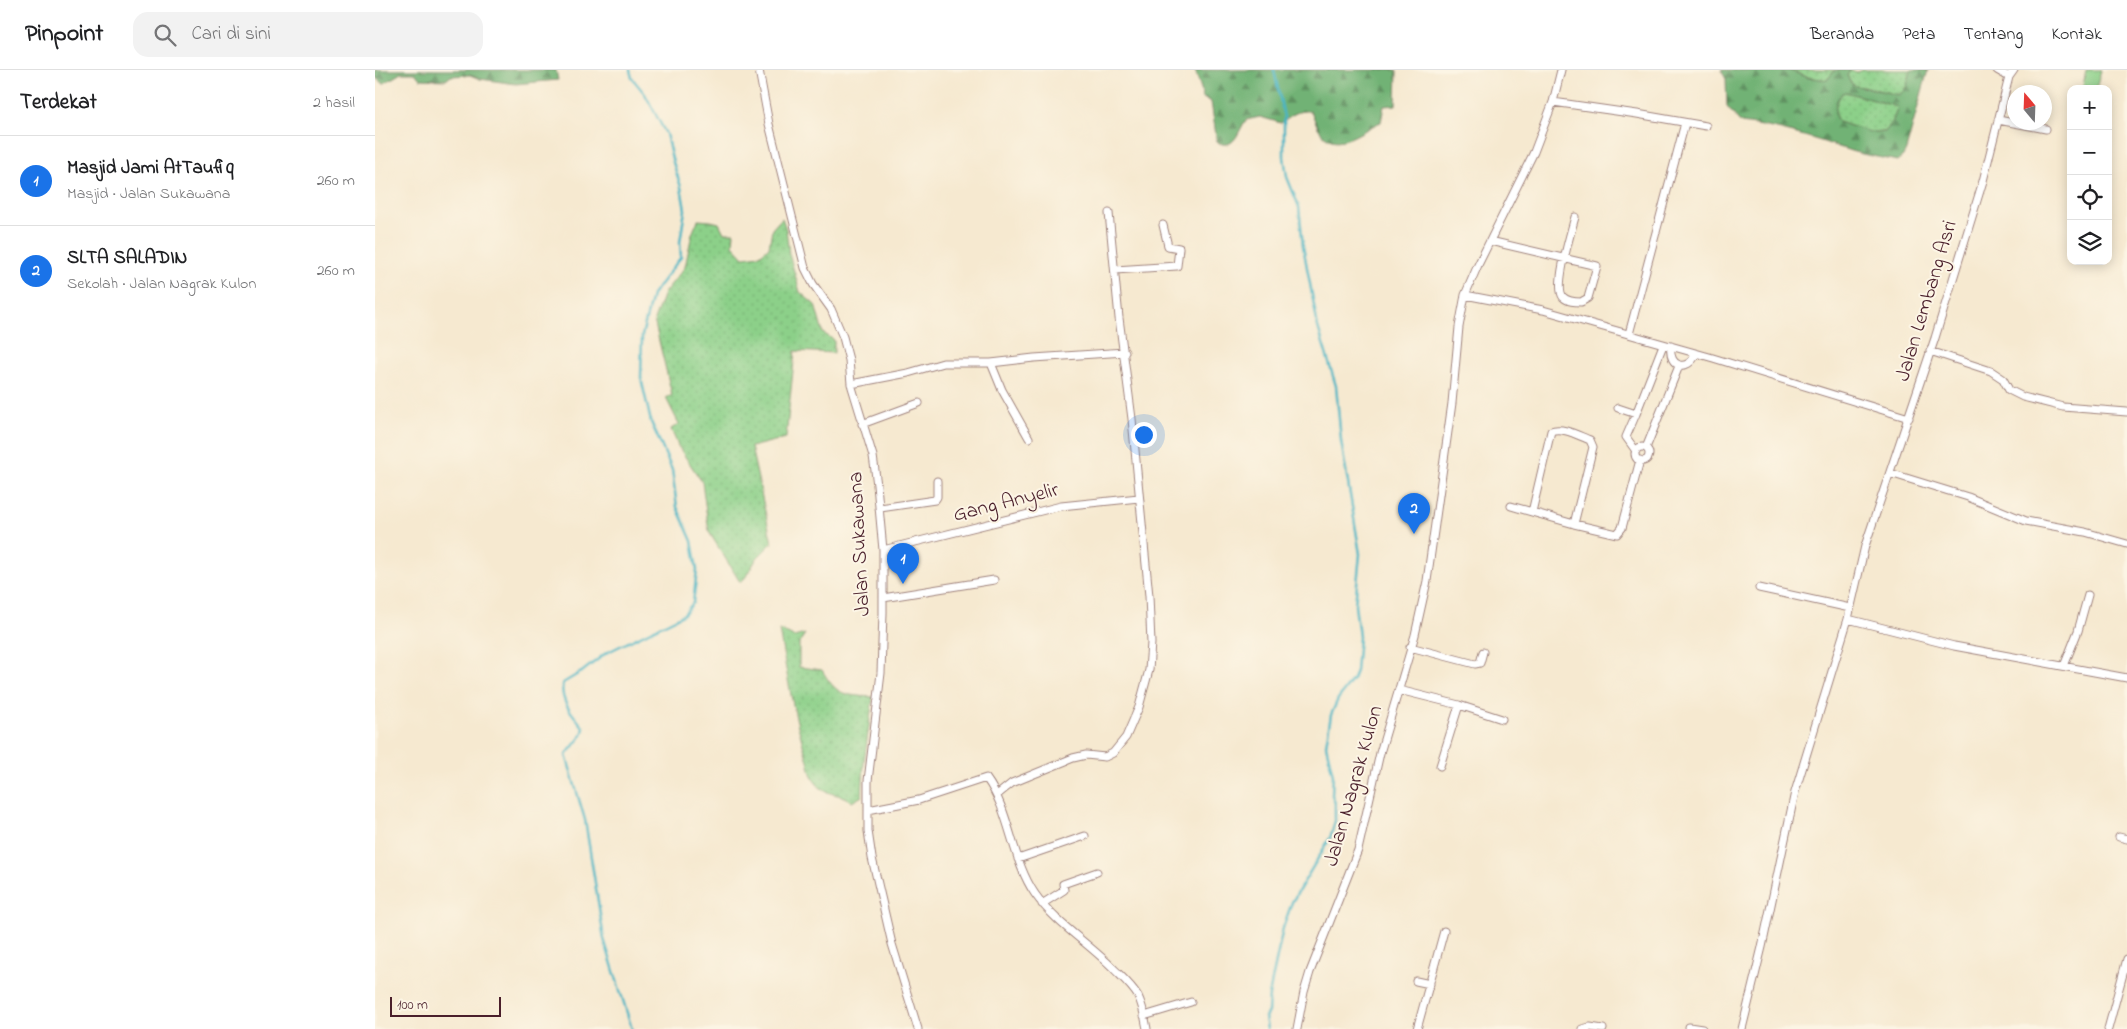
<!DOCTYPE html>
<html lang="id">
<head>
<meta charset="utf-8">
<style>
  body { margin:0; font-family:"Indie Flower",sans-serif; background:#f2f2f2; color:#202124 }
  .controls { position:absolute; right:15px; top:15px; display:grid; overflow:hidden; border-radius:10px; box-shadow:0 2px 12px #0003 }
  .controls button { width:45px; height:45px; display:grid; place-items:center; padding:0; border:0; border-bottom:1px solid #e0e0e0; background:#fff; color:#202124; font:25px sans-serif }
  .compass { position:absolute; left:1632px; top:15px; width:45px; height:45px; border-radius:50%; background:#fff; box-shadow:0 2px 12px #0003; rotate:341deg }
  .scale { position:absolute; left:15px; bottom:12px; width:111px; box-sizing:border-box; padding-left:5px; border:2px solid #4a1f2b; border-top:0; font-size:14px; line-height:18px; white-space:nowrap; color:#4a1f2b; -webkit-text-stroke:4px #fcf5e5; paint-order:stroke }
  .you { position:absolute; left:768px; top:364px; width:18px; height:18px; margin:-12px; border:4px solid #fff; border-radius:50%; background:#1a73e8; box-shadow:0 0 0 8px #1a73e833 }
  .badge { display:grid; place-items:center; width:32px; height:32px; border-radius:50%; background:#1a73e8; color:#fff; font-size:16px; font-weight:700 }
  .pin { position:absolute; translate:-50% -41px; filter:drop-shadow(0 1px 2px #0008) }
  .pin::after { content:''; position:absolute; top:26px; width:18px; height:15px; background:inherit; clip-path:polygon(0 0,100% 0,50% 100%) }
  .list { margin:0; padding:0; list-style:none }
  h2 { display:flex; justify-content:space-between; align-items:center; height:65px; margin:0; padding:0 20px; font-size:21px }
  h2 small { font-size:16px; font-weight:400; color:#757577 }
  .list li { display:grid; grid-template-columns:32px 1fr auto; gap:15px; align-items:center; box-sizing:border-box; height:90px; padding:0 20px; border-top:1px solid #e0e0e0 }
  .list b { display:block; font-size:19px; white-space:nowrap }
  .list p { margin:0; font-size:16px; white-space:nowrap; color:#757577 }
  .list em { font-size:16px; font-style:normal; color:#757577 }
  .icon { flex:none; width:28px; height:28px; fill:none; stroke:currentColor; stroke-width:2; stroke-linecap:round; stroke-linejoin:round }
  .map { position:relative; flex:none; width:1752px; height:959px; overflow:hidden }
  header { display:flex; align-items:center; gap:30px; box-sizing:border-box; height:70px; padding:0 25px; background:#fff; border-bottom:1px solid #e0e0e0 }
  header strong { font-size:24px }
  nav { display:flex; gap:28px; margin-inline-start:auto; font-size:18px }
  .search { width:350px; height:45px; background:#f2f2f2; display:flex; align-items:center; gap:12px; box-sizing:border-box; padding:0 18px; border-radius:15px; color:#757577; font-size:19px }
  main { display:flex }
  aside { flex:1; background:#fff }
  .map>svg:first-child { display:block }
  .grass { fill:url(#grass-dots); stroke:#6b785a }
  .forest { fill:url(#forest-firs); stroke:#5e6850; fill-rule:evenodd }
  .pitch { fill:#8cd089; stroke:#6b785a }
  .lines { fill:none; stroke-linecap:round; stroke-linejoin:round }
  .stream { stroke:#48b5c5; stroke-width:2.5 }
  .street-casing { stroke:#a0847e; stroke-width:9 }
  .street { stroke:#fff; stroke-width:7 }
  .labels { text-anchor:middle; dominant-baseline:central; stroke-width:4; stroke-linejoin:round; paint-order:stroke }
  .street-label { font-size:21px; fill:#4a1f2b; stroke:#fcf5e5 }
</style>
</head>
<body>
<header>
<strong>Pinpoint</strong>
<div class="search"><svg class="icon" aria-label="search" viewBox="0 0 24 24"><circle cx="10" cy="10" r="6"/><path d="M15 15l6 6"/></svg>Cari di sini</div>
<nav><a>Beranda</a><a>Peta</a><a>Tentang</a><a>Kontak</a></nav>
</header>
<main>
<aside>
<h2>Terdekat<small>2 hasil</small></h2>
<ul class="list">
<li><span class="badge">1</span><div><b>Masjid Jami AtTaufiq</b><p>Masjid · Jalan Sukawana</p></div><em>260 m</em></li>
<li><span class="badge">2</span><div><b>SLTA SALADIN</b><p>Sekolah · Jalan Nagrak Kulon</p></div><em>260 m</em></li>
</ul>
</aside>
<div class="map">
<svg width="1752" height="959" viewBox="0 0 1752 959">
  <defs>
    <pattern id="grass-dots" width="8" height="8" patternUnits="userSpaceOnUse" patternTransform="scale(1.25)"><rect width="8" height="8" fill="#8cd089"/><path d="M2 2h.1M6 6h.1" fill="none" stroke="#7ab276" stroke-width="1.8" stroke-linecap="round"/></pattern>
    <pattern id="forest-firs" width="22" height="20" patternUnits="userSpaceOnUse" patternTransform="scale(1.25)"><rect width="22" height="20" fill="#71b275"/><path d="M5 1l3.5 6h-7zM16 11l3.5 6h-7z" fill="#5f9060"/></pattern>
  </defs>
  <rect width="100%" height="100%" fill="#fcf5e5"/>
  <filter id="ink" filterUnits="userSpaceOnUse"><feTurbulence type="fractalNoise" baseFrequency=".02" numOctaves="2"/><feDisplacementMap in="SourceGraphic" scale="10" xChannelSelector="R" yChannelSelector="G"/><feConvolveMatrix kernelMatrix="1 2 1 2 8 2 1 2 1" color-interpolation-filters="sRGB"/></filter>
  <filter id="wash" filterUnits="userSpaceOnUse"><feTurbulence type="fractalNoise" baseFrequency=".0096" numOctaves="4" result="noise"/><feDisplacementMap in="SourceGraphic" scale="20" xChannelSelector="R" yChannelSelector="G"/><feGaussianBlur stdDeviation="1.12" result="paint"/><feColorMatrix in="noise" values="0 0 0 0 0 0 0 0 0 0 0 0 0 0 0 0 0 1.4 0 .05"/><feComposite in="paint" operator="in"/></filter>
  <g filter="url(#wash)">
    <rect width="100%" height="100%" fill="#f6e9d0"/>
    <!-- grass -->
    <path class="grass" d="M 1413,0 L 1460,0 L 1452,10 L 1432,7 Z
      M 1476,0 L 1482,2 L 1489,0 L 1536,0 C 1533,11 1533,20 1523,25 L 1494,18 L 1480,16 L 1475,12 L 1472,5 Z
      M 1471,22 L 1523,37 L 1517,54 L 1510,62 L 1495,62 L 1463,52 C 1457,42 1461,32 1467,23 Z
      M 407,148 L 411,159 L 414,184 L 425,222 L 440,235 L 448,263 L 459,270 L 459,283 L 420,281 L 411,368 L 376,377 L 397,473 L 382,488 L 370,508 L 365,512 L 334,462 L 327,412 L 303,376 L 296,359 L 304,354 L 291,328 L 297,325 L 279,250 L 289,223 L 310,197 L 317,164 L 323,150 L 336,151 L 344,153 L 349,163 L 359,163 L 358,175 L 369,187 L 385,185 L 394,177 L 397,159 Z
      M 404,560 L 419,567 L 430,564 L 424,573 L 424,597 L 447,600 C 462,626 469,625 498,627 L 489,692 L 487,726 L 477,732 C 464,721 453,728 441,713 C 436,707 435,699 433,691 C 419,648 412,605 404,560 Z"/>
    <!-- forest -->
    <path class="forest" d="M 0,0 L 181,0 L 183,10 L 141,14 L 105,9 L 95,5 L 76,6 L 71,10 L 45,9 L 40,3 L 26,3 L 8,14 L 0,7 Z
      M 820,0 L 1022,0 L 1021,35 L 1009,36 L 1006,52 C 988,59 962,84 946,62 C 941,56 940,48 935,41 C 922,40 915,46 906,53 L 885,47 L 871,50 C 863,61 860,81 842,72 L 836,32 L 826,27 L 828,25 Z
      M 1346,0 L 1413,0 L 1432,7 L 1452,10 L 1460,0 L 1476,0 L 1472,5 L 1475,12 L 1480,16 L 1494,18 L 1523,25 C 1533,20 1533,11 1536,0 L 1553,0 L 1531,80 L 1528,86 L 1522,91 C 1505,87 1486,85 1470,79 C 1435,67 1402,57 1366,53 L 1352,37 L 1351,9 ZM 1471,22 L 1523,37 L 1517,53 L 1510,62 L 1495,62 L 1463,52 C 1457,42 1461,32 1467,23 Z"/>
    <!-- pitch -->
    <path class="pitch" d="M 1711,0 L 1726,0 L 1721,19 L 1708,16 Z"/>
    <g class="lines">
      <!-- stream -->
      <path class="stream" d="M 255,0 L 257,8 L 270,24 L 291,64 L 297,89 L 306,117 L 310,140 L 305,172 L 306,187 L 277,225 L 267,266 L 266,308 L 276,352 L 297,400 L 302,437 L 317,471 L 322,500 L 318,533 L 308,545 L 231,583 L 208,601 L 188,613 C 184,632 198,644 209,658 L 207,665 L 191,685 L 210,750 L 229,869 L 257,959
        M 892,959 L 890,947 L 893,942 L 894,925 L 908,858 L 917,832 L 955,768 L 960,751 L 960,733 L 957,725 L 958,705 L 951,675 L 956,645 L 963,629 L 978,609 L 981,601 L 984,567 L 980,535 L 985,484 L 966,371 L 961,316 L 943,257 L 928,176 L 924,137 L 912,107 L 909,87 L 909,47 L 899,0"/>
    </g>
  </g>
  <g filter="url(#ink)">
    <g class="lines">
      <defs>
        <path id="street" d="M 384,0 L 394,54 L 430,198 L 438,214 L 456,239 L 468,267 L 474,290 L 476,314 L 498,386 L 502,415 L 508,480 L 508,543 L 506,603 L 493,711 L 493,761 L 497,788 L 517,874 L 543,959
          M 1634,7 L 1639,0
          M 1178,32 L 1262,44 L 1331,56
          M 1623,50 L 1671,59
          M 1115,171 L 1222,196 L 1213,228 L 1206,232 C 1200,232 1193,232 1188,227 C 1179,216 1196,162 1200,147
          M 740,200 L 802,196 L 804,178 L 793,176 L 788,155
          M 1090,225 L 1168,240 L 1338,288 L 1534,348
          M 1254,264 L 1310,53
          M 1296,276 C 1293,298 1313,302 1321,284
          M 1555,281 L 1616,301 L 1628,309 L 1634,320 L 1648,327 L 1688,337 L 1752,342
          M 616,293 L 627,320 L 654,368
          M 476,314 L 533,303 L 568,293 L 616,293 L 659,288 L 750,282
          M 1243,338 L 1261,344 L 1288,275
          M 487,354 L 544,333
          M1260 384a7 7 0 1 1 14 0a7 7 0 1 1-14 0Z
          M 1271,378 L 1304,296
          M 1261,381 L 1251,367 L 1261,344
          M 1515,403 L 1593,427 L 1651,451 L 1710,462 L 1752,474
          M 1136,436 L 1199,454 L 1242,464 L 1247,458 L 1265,390
          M 505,438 L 560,430 L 562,427 L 562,411
          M 1157,442 L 1176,361 C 1187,356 1204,366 1215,370 L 1218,377 L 1199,454
          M 508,480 L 686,436 L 764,428
          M 1384,518 L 1475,538
          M 508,528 L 619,510
          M 1473,549 L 1579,576 L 1752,608
          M 1035,577 L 1100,594 L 1105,593 L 1108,582
          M 1689,596 L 1703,561 L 1713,525
          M 1024,620 L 1084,635 L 1127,649
          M 1065,696 L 1084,635
          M 622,725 L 637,713 L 698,688 L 711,685 L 730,687 L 738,683 L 751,667 L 764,637 L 774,600 L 776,573 L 774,526 L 757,349 L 744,248 L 734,143
          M 493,740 L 544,730 L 611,708 C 636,742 636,789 660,824 C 681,854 715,874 740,900 C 748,908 757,916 763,926 C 768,936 770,948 772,959
          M 1744,767 L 1752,769
          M 643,789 L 710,766
          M 667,834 L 689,820 L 688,814 L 722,802
          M 1041,911 L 1055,914
          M 769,946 L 816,932
          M 1314,957 L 1327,959
          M 922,959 L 929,922 L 935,902 L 983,780 L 1005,683 L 1040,565 L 1052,511 L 1077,333 L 1084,257 L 1090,225 L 1103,195 L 1159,82 L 1178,32 L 1186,0
          M 1042,959 L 1069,861
          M 1207,959 L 1215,957 L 1228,959
          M 1367,959 L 1387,877 L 1420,722 L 1473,549 L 1490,476 L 1560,268 L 1608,111 L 1634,7 L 1622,0
          M 1733,959 L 1752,889"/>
      </defs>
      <!-- street casing -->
      <use href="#street" class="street-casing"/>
      <!-- street -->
      <use href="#street" class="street"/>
    </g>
  </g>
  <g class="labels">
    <!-- street labels -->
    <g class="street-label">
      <text transform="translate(1552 231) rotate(-73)">Jalan Lembang Asri</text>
      <text transform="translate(631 433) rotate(-14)">Gang Anyelir</text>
      <text transform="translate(485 474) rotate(-93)">Jalan Sukawana</text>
      <text transform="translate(979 716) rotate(-74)">Jalan Nagrak Kulon</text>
    </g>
  </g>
</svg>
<div class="controls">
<button>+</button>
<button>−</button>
<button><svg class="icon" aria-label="locate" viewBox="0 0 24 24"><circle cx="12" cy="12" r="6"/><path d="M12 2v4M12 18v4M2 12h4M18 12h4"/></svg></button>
<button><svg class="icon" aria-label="layers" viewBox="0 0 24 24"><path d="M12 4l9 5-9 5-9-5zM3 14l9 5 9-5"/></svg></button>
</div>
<svg class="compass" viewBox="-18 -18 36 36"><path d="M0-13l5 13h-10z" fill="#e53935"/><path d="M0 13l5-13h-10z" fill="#757577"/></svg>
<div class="scale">100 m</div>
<div class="you"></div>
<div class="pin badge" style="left:528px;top:514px">1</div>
<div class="pin badge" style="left:1039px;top:464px">2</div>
</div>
</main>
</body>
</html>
